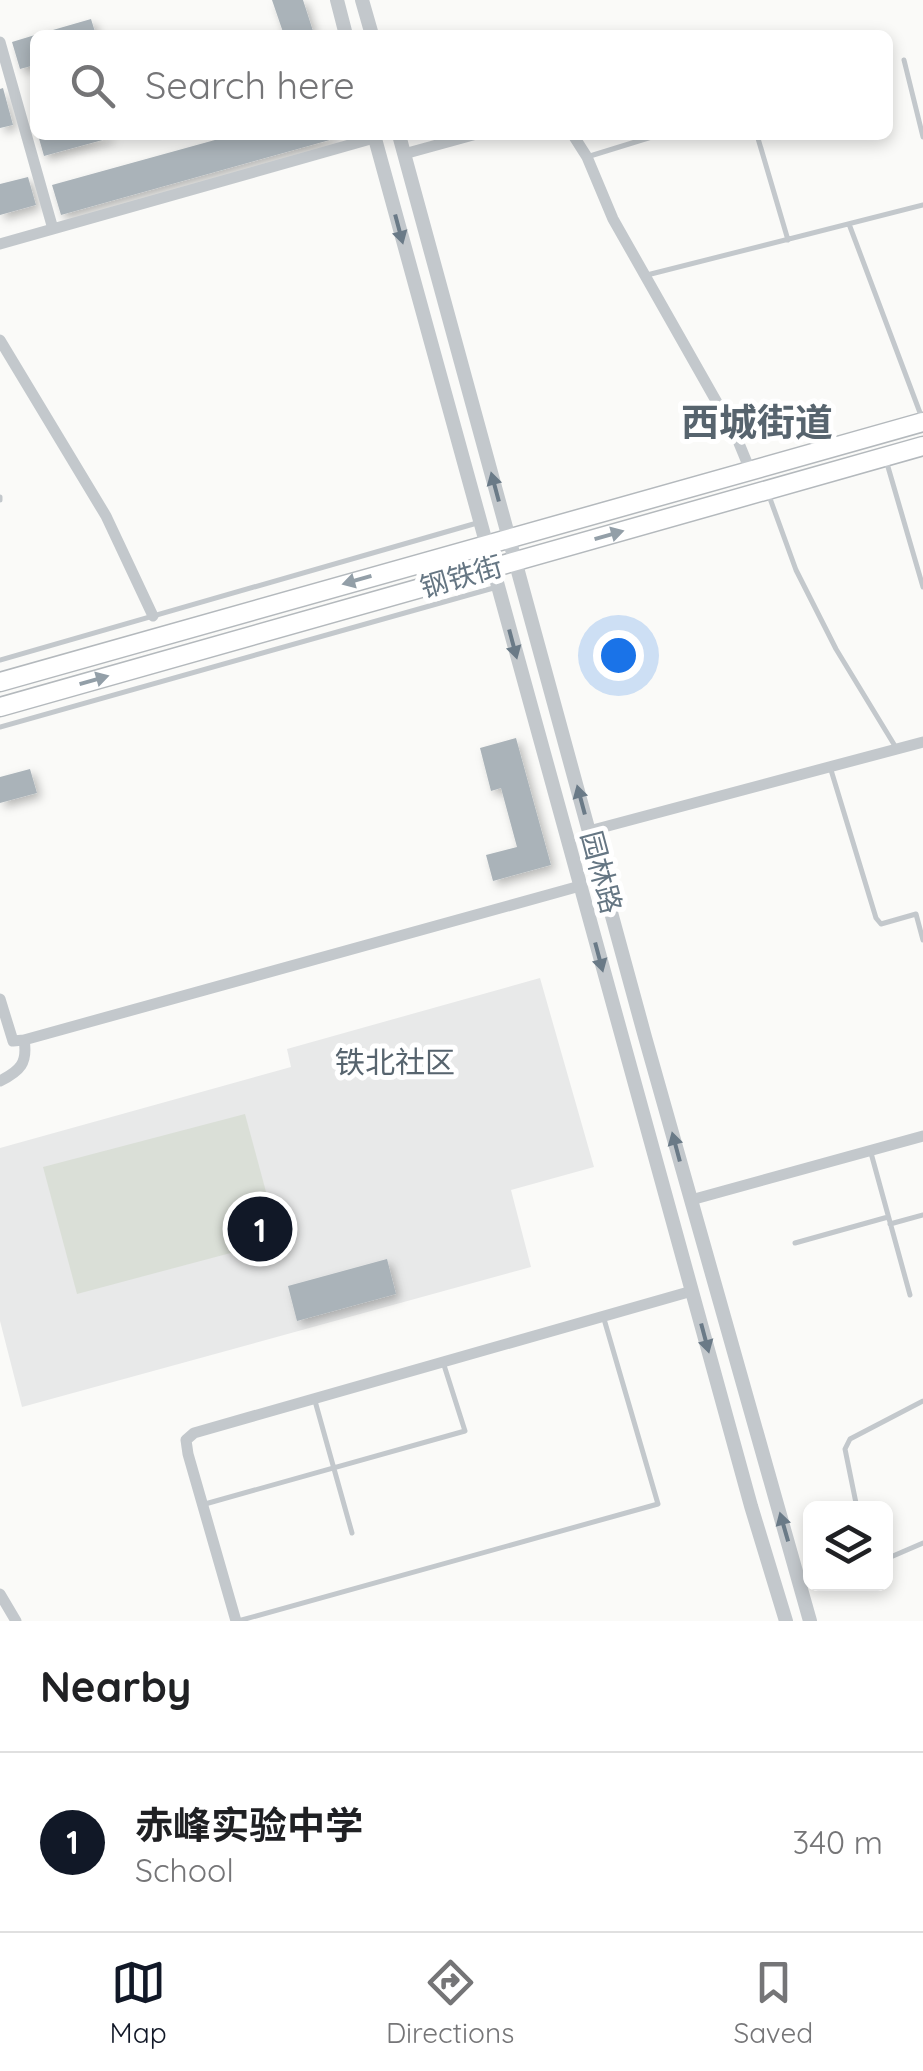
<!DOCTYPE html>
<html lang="en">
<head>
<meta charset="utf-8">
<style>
  body { margin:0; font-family:Quicksand,"Noto Sans SC",sans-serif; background:#f6f6f6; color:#202124 }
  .controls { position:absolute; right:30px; bottom:30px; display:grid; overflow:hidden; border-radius:15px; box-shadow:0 5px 15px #0003 }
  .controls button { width:90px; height:90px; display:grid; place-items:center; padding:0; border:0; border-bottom:2px solid #e0e0e0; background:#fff; color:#202124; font:50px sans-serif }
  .you { position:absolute; left:618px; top:655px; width:35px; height:35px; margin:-25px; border:8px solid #fff; border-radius:50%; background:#1a73e8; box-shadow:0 0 0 15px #1a73e833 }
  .badge { display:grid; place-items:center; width:65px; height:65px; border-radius:50%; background:#111827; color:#fff; font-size:32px; font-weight:700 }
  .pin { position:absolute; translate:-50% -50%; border:5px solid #fff; box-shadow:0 2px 10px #0006 }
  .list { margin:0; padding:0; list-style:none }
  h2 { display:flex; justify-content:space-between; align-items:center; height:130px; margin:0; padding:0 40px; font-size:42px }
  h2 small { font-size:32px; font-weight:400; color:#757577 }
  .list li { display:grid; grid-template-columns:65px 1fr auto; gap:30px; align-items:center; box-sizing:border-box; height:180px; padding:0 40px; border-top:2px solid #e0e0e0 }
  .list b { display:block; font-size:38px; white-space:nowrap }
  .list p { margin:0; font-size:32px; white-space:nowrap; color:#757577 }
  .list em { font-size:32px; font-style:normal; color:#757577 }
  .icon { flex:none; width:55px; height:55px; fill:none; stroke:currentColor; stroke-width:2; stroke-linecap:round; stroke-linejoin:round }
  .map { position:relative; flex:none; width:923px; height:1621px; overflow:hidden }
  .search { position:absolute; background:#fff; box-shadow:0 5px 15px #0003; left:30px; right:30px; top:30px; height:110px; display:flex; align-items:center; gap:25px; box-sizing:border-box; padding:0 35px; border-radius:15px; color:#757577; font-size:38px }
  .sheet { height:310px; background:#fff }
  nav { display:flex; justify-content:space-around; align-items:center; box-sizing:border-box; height:140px; border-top:2px solid #e0e0e0; background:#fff; font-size:28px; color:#757577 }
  nav a { display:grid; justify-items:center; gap:5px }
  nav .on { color:#111827 }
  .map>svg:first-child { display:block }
  .built { fill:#e8e9e9 }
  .green { fill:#dadfd7 }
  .building { fill:#aab3b9; filter:url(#shadow) }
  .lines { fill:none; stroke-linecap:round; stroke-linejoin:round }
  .trunk-casing { stroke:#b4b9bd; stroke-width:21 }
  .service { stroke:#c3c8cc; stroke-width:5 }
  .minor { stroke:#c3c8cc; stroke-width:11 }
  .tertiary { stroke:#c3c8cc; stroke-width:14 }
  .trunk { stroke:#fff; stroke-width:18 }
  .oneway { fill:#6a7a87 }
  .oneway2 { fill:#939fa8 }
  .labels { text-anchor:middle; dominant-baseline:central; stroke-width:10; stroke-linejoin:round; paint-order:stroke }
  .street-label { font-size:28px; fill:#657683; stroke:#fff }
  .neighbourhood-label { font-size:30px; fill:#57646e; stroke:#fff }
  .district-label { font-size:38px; font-weight:bold; fill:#57646e; stroke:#fff }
</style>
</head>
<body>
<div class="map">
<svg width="923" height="1621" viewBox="0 0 923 1621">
  <defs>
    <filter id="shadow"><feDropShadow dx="4.5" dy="4.5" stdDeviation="5" flood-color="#0004"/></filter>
  </defs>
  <rect width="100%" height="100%" fill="#fafaf8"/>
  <!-- built -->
  <path class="built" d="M 540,978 L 594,1167 L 511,1190 L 531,1267 L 22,1407 L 0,1321 L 0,1148 L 291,1067 L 287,1049 Z"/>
  <!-- green -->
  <path class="green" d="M 245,1114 L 279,1240 L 77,1294 L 43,1167 Z"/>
  <!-- building -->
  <path class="building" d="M 272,0 L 303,0 L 313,31 L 284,35 Z
    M 91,19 L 96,35 L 46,35 L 46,32 Z
    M 35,35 L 35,65 L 20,69 L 12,42 Z
    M 3,88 L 13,125 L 0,128 L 0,89 Z
    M 38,135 L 110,135 L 110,138 L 44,156 Z
    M 233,135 L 336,135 L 337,138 L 61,215 L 52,185 Z
    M 28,177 L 36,205 L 0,215 L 0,184 Z
    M 516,738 L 551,865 L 493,881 L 486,855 L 517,847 L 501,788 L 491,791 L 480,748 Z
    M 30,769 L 37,793 L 0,803 L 0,777 Z
    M 387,1259 L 396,1294 L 297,1321 L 288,1286 Z"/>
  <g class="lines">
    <defs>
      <path id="trunk" d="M 0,682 L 923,422
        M 0,707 L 923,446"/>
    </defs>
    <!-- trunk casing -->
    <use href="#trunk" class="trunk-casing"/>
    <!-- service -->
    <path class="service" d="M 904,60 L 923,137
      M 757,135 L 788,240
      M 590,156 L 658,135
      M 849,224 L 922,418
      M 647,275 L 923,205
      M 886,460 L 923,587
      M 768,493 L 796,570 L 836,649 L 895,746
      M 0,497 L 0,500
      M 0,660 L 477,523
      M 0,727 L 497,587
      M 831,770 L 876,918 L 881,924 L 916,914 L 923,940
      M 871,1153 L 910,1295
      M 890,1224 L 923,1215
      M 795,1243 L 888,1217
      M 315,1401 L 352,1533
      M 205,1504 L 465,1431 L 443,1362
      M 857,1508 L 845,1449 L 850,1439 L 923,1401
      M 886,1559 L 923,1543
      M 238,1621 L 658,1504 L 604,1319"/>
    <!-- minor -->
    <path class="minor" d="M 0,42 L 53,229
      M 573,135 L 587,157 L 613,219 L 736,436 L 750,470
      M 404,154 L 473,135
      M 0,244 L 374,138
      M 0,340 L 106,516 L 153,616
      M 589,831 L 923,742
      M 0,999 L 13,1041 L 24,1040 L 580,886
      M 0,1081 C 20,1071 28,1063 24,1040
      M 691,1200 L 923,1136
      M 0,1594 L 16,1621
      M 236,1621 L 188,1454 L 186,1440 L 194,1433 L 692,1291"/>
    <!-- tertiary -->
    <path class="tertiary" d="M 337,0 L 346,35
      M 362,0 L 372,35
      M 374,135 L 751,1506 L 786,1621
      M 399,135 L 645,1037 L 810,1621"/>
    <!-- trunk -->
    <use href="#trunk" class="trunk"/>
  </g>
  <!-- one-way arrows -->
  <defs><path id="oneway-solid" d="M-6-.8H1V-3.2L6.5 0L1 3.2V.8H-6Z" transform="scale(2.5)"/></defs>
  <g class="oneway">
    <use href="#oneway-solid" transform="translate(399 229) rotate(75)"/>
    <use href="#oneway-solid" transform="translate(495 487) rotate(-105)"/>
    <use href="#oneway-solid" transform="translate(513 644) rotate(75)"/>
    <use href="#oneway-solid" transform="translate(581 800) rotate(-105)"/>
    <use href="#oneway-solid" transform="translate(599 957) rotate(75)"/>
    <use href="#oneway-solid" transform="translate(676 1147) rotate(-105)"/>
    <use href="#oneway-solid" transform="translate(705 1338) rotate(75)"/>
    <use href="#oneway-solid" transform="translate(784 1527) rotate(-106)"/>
  </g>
  <g class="oneway2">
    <use href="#oneway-solid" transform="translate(609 535) rotate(-16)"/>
    <use href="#oneway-solid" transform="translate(357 580) rotate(164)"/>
    <use href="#oneway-solid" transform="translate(94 680) rotate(-16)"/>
  </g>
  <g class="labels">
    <!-- street labels -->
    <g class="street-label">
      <text transform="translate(461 576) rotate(-16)">钢铁街</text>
      <text transform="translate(602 872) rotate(75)">园林路</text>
    </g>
    <!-- neighbourhood labels -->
    <g class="neighbourhood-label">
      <text x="395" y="1062">铁北社区</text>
    </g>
    <!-- district labels -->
    <g class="district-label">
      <text x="757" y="422">西城街道</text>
    </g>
  </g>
</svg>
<div class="controls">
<button><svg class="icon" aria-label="layers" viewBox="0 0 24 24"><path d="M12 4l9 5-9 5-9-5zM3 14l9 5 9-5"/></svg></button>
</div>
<div class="you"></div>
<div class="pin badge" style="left:260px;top:1229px">1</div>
<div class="search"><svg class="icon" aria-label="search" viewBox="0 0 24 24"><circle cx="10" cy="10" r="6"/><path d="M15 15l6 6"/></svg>Search here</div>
</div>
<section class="sheet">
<h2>Nearby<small></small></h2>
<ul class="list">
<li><span class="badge">1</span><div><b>赤峰实验中学</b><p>School</p></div><em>340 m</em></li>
</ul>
</section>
<nav>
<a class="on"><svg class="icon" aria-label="map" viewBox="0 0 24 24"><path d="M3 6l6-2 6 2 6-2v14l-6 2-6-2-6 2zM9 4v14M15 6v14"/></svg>Map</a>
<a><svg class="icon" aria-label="directions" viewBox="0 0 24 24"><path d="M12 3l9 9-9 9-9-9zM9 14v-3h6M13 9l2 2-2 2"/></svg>Directions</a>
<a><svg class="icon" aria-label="saved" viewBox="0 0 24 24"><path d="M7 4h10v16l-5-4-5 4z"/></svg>Saved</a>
</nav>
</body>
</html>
